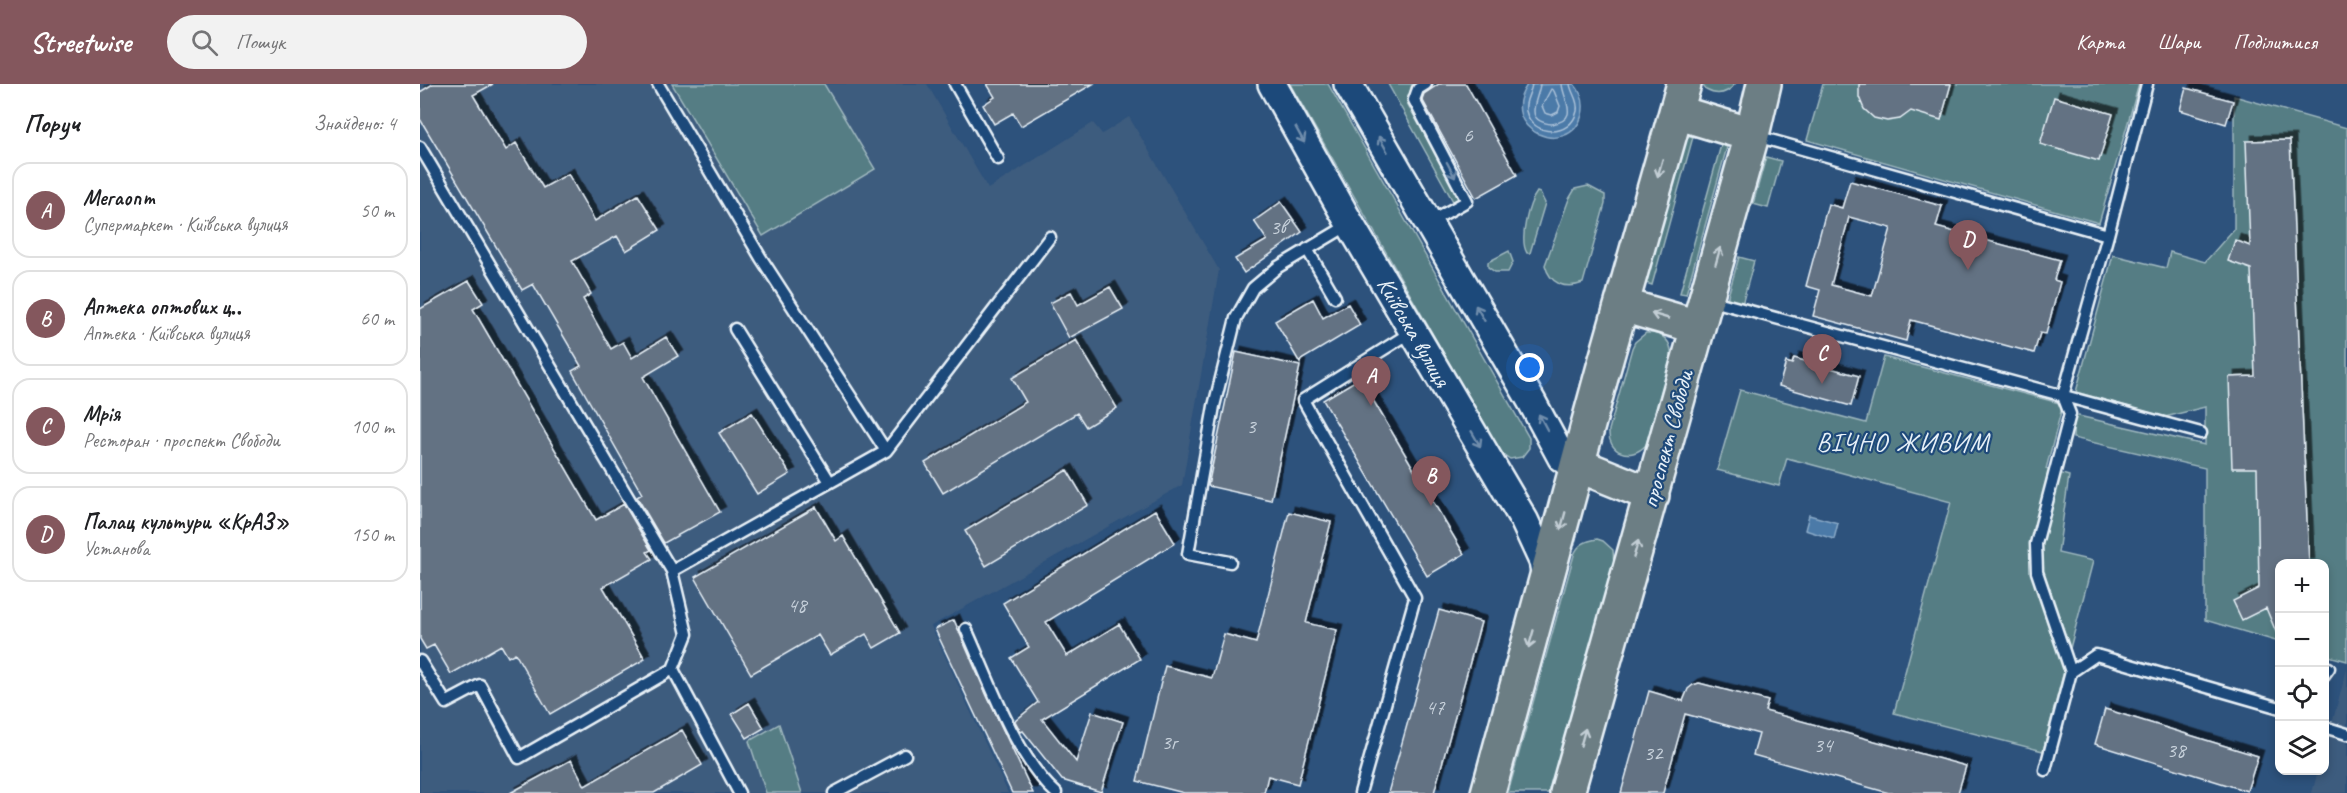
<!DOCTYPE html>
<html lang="uk">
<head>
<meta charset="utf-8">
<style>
  body { margin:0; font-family:Caveat,sans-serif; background:#f2f2f2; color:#202124 }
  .controls { position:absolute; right:18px; bottom:18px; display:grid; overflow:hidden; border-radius:12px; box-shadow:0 3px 9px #0003 }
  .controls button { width:54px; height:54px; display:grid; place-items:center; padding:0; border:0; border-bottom:2px solid #e0e0e0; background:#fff; color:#202124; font:30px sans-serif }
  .you { position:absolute; left:1110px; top:284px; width:21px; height:21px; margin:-15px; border:4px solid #fff; border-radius:50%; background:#1a73e8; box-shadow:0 0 0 9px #1a73e833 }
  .badge { display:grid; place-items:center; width:39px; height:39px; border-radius:50%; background:#84575d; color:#fff; font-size:20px; font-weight:700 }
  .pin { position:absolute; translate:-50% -50px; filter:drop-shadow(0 2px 3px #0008) }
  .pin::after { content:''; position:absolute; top:32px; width:21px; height:18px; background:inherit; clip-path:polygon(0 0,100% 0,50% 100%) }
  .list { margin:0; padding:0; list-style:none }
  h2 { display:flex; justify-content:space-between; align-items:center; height:78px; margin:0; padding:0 24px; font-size:26px }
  h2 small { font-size:20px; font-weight:400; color:#757577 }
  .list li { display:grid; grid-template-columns:39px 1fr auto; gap:18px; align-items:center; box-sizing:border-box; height:96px; margin:0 12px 12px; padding:0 12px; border:2px solid #e0e0e0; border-radius:18px }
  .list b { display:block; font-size:22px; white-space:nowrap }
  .list p { margin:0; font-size:20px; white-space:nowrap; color:#757577 }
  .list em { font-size:20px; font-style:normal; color:#757577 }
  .icon { flex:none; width:33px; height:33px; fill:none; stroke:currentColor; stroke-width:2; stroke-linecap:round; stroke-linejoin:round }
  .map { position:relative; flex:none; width:1927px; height:709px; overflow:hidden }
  header { display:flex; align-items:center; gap:36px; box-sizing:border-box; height:84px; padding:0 30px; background:#84575d; color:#fff }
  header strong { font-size:28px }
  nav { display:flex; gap:33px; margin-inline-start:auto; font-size:21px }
  .search { width:420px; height:54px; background:#f2f2f2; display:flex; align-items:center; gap:15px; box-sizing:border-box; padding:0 21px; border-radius:33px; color:#757577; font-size:22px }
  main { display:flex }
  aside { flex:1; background:#fff }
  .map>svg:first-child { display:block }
  .built { fill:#3e5c7e }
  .green { fill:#547d84; stroke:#9eb7be; stroke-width:1.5 }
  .water { fill:#4c7aa8; stroke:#8aaac8; stroke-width:1.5 }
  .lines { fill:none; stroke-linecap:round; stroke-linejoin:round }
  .shore { stroke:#aac1d8; stroke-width:1.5 }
  .building { fill:#647283; stroke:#e8f1f8; stroke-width:1.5; fill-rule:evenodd; filter:url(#shadow) }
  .lane-casing { stroke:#e8f1f8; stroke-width:15 }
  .secondary-casing { stroke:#e8f1f8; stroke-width:32 }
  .highway-casing { stroke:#e8f1f8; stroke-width:38 }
  .lane { stroke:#1f4a7a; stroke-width:10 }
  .secondary { stroke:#1f4a7a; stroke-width:27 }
  .highway { stroke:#6c7e84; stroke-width:33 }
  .oneway { stroke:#6f8dac }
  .oneway2 { stroke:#c3ced5 }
  .labels { text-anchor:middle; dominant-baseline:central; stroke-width:4.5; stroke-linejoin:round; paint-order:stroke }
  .number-label { font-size:21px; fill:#c7d1db }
  .street-label { font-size:24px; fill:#e8f1f8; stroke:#1f4a7a }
  .neighbourhood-label { font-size:26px; letter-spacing:1.5px; fill:#e8f1f8; stroke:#1f4a7a }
</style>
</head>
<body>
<header>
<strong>Streetwise</strong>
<div class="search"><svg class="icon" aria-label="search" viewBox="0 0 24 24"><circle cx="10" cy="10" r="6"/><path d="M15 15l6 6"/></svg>Пошук</div>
<nav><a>Карта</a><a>Шари</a><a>Поділитися</a></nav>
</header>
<main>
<aside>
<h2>Поруч<small>Знайдено: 4</small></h2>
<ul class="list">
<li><span class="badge">A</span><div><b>Мегаопт</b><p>Супермаркет · Київська вулиця</p></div><em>50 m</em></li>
<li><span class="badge">B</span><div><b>Аптека оптових ц‥</b><p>Аптека · Київська вулиця</p></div><em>60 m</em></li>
<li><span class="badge">C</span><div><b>Мрія</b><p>Ресторан · проспект Свободи</p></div><em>100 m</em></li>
<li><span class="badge">D</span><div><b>Палац культури «КрАЗ»</b><p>Установа</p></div><em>150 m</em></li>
</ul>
</aside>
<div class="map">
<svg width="1927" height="709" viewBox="0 0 1927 709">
  <defs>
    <filter id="shadow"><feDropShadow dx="5.5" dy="-5.5" stdDeviation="0" flood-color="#0009"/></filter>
  </defs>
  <rect width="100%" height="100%" fill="#2d527c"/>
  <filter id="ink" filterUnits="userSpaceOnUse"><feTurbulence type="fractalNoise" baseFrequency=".0167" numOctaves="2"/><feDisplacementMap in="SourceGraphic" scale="12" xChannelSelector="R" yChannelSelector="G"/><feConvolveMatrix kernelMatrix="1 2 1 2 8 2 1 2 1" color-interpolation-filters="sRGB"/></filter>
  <g filter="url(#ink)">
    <!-- built -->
    <path class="built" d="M 0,0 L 507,0 L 568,105 L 673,39 L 682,50 L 709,33 L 799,186 L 762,401 L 511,542 L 588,709 L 0,709 Z
      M 1927,585 L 1927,709 L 1892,709 L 1898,687 L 1904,686 L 1905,665 Z"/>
    <!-- green -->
    <path class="green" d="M 252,0 L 404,0 L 455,85 L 343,152 Z
      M 870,0 L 908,0 L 1109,354 L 1109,364 L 1102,373 L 1090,375 L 1080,368 Z
      M 968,0 L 992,0 L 987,19 L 1035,105 L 1038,115 L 1034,119 Z
      M 1282,0 L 1315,0 C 1307,10 1297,12 1286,6 Z
      M 1403,0 L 1719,0 L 1679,139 L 1387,56 Z
      M 1814,12 L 1927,44 L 1927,577 L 1905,571 L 1904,479 L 1860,479 L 1859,558 L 1785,536 L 1785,384 L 1653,354 L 1654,331 L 1785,361 L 1785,323 L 1745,333 L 1656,308 L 1693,171 L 1746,184 L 1750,168 L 1785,178 L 1814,145 Z
      M 1267,51 L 1273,53 L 1232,201 L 1226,199 Z
      M 1301,61 L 1307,63 L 1266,210 L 1260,209 Z
      M 1346,73 L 1361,77 L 1348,124 L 1333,120 Z
      M 1168,102 L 1185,111 L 1185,120 L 1163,199 C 1145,206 1130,200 1125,181 L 1149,115 L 1155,105 Z
      M 1117,108 L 1120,109 L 1125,119 L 1110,169 L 1107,169 C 1099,156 1108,120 1117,108 Z
      M 1089,167 L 1093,178 L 1088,188 L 1075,188 L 1068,183 L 1068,178 Z
      M 1319,173 L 1334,177 L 1321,224 L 1306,219 Z
      M 1226,249 C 1243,248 1253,258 1251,274 L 1226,361 C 1210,378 1187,368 1189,346 L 1212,264 L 1215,258 Z
      M 1464,273 L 1643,320 L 1626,385 L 1649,392 L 1638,469 L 1673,477 L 1623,667 L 1474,629 L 1531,418 L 1367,374 L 1359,402 L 1297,386 L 1320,306 L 1446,339 Z
      M 1177,455 L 1183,457 L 1193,466 L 1194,481 L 1130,709 L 1088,709 L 1154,471 C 1158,460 1166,457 1177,455 Z
      M 359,640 L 382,709 L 346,709 L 329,657 Z"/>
    <!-- water -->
    <path class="water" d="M 1154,0 C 1162,9 1165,19 1162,31 C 1149,76 1076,46 1107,1 Z
      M 1389,431 L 1418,439 L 1414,455 L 1385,446 Z"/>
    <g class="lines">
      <!-- shore -->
      <path class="shore" d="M 1112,0 C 1111,10 1104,16 1106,27 C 1112,53 1151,54 1157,27 C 1159,16 1151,9 1150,0
        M 1120,0 C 1119,15 1101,37 1132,40 C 1161,35 1143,16 1142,0
        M 1131,5 L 1134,7 L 1140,22 L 1138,28 L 1132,31 L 1125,29 L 1122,22 Z"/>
    </g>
    <!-- building -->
    <path class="building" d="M 13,0 L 73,0 L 53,11 L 86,66 L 96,59 L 123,104 L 148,90 L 175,137 L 218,111 L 240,146 L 206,167 L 197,152 L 152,177 L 171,210 L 163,215 L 191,265 L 203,258 L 212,274 L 246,253 L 258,272 L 223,293 L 300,428 L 244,459 L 217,413 L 222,410 L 152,287 L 161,282 L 113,200 L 102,206 L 0,35 L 0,8 Z
      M 567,0 L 673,0 L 601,42 L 593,29 L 574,40 L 563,21 L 575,13 Z
      M 1019,0 L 1046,0 L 1097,91 L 1056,114 L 1002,15 L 1004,10 Z
      M 1439,0 L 1531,0 L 1521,36 L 1491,27 L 1480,35 L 1467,37 L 1454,34 L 1444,25 L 1439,13 Z
      M 1766,4 L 1813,17 L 1806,40 L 1760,26 Z
      M 1634,13 L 1693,30 L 1679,77 L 1620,60 Z
      M 1870,56 L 1889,480 L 1860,480 L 1859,555 L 1846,524 L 1822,536 L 1813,517 L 1839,504 L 1837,384 L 1812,384 L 1809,293 L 1835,292 L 1831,185 L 1808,177 L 1815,156 L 1830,162 L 1826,57 Z
      M 1430,97 L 1522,122 L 1516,143 L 1640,176 L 1634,196 L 1640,198 L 1626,250 L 1620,249 L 1614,269 L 1491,236 L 1486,257 L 1393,232 L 1400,206 L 1386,202 L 1408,120 L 1422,124 ZM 1429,133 L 1471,144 L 1452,212 L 1411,201 Z
      M 861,118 L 882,148 L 824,189 L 815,175 L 847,156 L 834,137 Z
      M 49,197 L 63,219 L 53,225 L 176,436 L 204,420 L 231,466 L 227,468 L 232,475 L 183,503 L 225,575 L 130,630 L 95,569 L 88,573 L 81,561 L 31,590 L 14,561 L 6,565 L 0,555 L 0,225 Z
      M 690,203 L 703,225 L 649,254 L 630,219 L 651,208 L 658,221 Z
      M 893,215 L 903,234 L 928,220 L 940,241 L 881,276 L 880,279 L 855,237 Z
      M 656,256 L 697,324 L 666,343 L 657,329 L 523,409 L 505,379 L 606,318 L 592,294 Z
      M 816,268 L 880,282 L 851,416 L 788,402 Z
      M 1374,274 L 1439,292 L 1431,322 L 1359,302 L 1366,278 L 1372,280 Z
      M 940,294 L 1044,470 L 1007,492 L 903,316 Z
      M 332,329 L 370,390 L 337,410 L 299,349 Z
      M 647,386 L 668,421 L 566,482 L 545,447 Z
      M 396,423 L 416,457 L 423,452 L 480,549 L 454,564 L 446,550 L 410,571 L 398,551 L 331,590 L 275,493 Z
      M 735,426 L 755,459 L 626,538 L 647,572 L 699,540 L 720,575 L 622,635 L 656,678 L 672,628 L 703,638 L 681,708 L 642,696 L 603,647 L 601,648 L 595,637 L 618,618 L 591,574 L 609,563 L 583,519 Z
      M 869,428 L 911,438 L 886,539 L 917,546 L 878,700 L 848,692 L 844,709 L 764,709 L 717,697 L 745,582 L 792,594 L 804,550 L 836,559 Z
      M 1019,526 L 1061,538 L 1014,709 L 968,709 Z
      M 534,536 L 567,612 L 613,709 L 592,709 L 515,545 Z
      M 1279,599 L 1348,617 L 1345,627 L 1546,682 L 1538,709 L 1469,709 L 1333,671 L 1339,650 L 1265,630 L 1243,709 L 1201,709 L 1229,607 L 1263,617 L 1268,605 L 1273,601 Z
      M 329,619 L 344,644 L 327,654 L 312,630 Z
      M 1685,625 L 1838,672 L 1827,707 L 1675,660 Z
      M 262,646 L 282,681 L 234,709 L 90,709 L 151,676 L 165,702 Z"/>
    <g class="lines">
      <defs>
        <path id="lane" d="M 238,0 L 341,174 L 466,367 L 252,487
          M 535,0 L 578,75
          M 1006,0 L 998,5 L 994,16 L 1047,117 L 1008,139
          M 1336,52 L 1688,151
          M 0,63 L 252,487 L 267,550 L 253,585
          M 887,165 L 915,213
          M 1289,216 L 1781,349
          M 315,245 L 410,398
          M 466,367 L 630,153
          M 810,478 L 768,470 L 794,322 L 816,234 L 833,204 L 858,183 L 930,140
          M 546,545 C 569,595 595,673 636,709
          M 0,577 L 26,619 L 60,601 L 99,674 L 253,585 L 319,709
          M 1651,588 L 1676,571 L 1860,624
          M 1904,591 L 1909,584
          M 1904,643 L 1927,650
          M 1625,686 L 1651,588 L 1617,488 L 1616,460 L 1650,330 L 1643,312 L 1688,151 L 1727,0
          M 414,709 L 485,671
          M 940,709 L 995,514 L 883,316 L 993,247"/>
        <path id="secondary" d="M 852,0 L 930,140 L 1104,436 L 1123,477 L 1127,498
          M 928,0 L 1112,318 L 1142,374 L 1158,381"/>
        <path id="highway" d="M 1256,28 L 1332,51
          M 1202,221 L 1278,243
          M 1158,381 L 1232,411
          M 1068,709 L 1183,286 L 1264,0
          M 1147,709 L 1332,51 L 1344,0"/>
      </defs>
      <!-- lane casing -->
      <use href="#lane" class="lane-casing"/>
      <!-- secondary casing -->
      <use href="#secondary" class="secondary-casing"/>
      <!-- highway casing -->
      <use href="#highway" class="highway-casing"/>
      <!-- lane -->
      <use href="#lane" class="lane"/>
      <!-- secondary -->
      <use href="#secondary" class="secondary"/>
      <!-- highway -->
      <use href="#highway" class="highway"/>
    </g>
    <!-- one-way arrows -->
    <defs><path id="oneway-shaft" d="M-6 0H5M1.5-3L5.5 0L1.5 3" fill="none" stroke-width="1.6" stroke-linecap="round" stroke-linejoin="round" transform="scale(1.5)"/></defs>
    <g class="oneway">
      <use href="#oneway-shaft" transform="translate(880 51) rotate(61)"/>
      <use href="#oneway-shaft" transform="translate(963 60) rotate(-120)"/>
      <use href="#oneway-shaft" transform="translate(1031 86) rotate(62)"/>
      <use href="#oneway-shaft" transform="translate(1060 229) rotate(-120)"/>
      <use href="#oneway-shaft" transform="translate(1123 338) rotate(-118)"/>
      <use href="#oneway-shaft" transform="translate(1056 355) rotate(60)"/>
    </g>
    <g class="oneway2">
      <use href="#oneway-shaft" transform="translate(1240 84) rotate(106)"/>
      <use href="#oneway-shaft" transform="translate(1298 172) rotate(-74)"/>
      <use href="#oneway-shaft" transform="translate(1240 232) rotate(-164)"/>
      <use href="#oneway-shaft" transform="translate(1143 437) rotate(105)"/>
      <use href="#oneway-shaft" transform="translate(1216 465) rotate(-74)"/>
      <use href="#oneway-shaft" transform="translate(1111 555) rotate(106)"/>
      <use href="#oneway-shaft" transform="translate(1163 653) rotate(-74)"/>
    </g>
  </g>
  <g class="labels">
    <!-- number labels -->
    <g class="number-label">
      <text x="1048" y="51">6</text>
      <text x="858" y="143">3в</text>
      <text x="831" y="342">3</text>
      <text x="377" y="521">48</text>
      <text x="1015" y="623">47</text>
      <text x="749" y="658">3г</text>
      <text x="1403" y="661">34</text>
      <text x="1756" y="666">38</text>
      <text x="1233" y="669">32</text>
    </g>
    <!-- street labels -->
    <g class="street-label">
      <text transform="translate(994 248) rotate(60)">Київська вулиця</text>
      <text transform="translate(1247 355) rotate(-75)">проспект Свободи</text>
    </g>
    <!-- neighbourhood labels -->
    <g class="neighbourhood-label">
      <text x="1483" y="358">ВІЧНО ЖИВИМ</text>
    </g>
  </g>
</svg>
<div class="controls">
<button>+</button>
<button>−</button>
<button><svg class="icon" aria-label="locate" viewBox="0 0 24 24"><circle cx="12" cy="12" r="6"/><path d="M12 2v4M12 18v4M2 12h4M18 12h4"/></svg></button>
<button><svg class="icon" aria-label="layers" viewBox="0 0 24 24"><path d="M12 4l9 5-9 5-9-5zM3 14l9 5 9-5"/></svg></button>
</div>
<div class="you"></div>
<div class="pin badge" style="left:951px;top:322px">A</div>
<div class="pin badge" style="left:1011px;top:422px">B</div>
<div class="pin badge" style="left:1402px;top:300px">C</div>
<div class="pin badge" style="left:1548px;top:186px">D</div>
</div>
</main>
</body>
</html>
